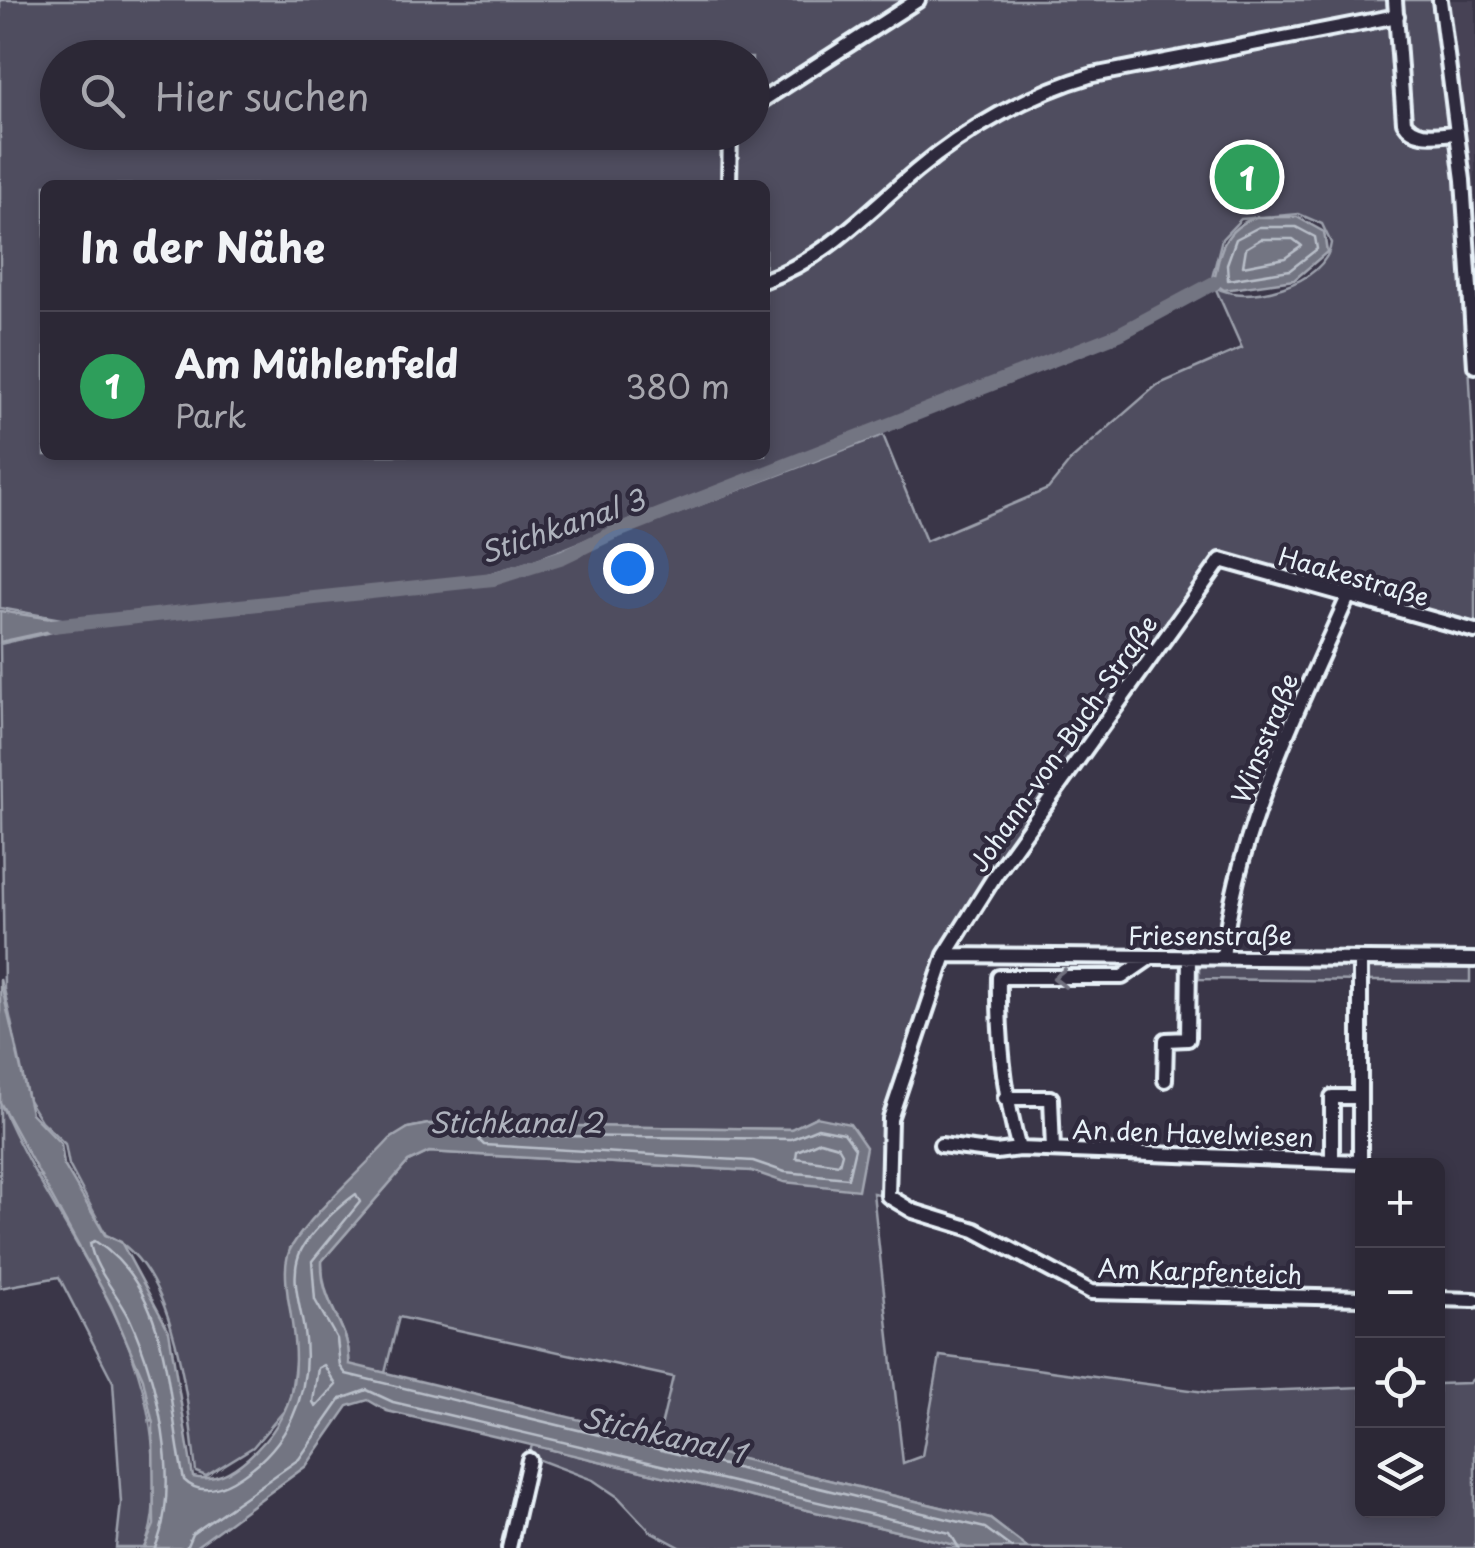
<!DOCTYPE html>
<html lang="de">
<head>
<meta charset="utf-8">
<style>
  body { margin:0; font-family:"Playpen Sans",sans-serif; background:#383442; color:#f1f3f6 }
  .controls { position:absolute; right:30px; bottom:30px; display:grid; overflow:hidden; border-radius:15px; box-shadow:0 5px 15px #0003 }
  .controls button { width:90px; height:90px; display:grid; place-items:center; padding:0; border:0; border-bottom:2px solid #484451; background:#2c2836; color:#f1f3f6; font:50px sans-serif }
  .you { position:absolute; left:628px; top:568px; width:35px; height:35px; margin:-25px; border:8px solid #fff; border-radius:50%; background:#1a73e8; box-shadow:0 0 0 15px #1a73e833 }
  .badge { display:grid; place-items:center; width:65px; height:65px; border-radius:50%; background:#8c9099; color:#fff; font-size:32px; font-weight:700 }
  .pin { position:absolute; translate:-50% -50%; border:5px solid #fff; box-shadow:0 2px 10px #0006 }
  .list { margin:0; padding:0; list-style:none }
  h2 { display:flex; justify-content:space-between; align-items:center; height:130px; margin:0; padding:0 40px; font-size:42px }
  h2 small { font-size:32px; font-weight:400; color:#a6a6ad }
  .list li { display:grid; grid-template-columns:65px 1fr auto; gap:30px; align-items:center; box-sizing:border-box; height:150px; padding:0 40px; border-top:2px solid #484451 }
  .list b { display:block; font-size:38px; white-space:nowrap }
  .list p { margin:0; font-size:32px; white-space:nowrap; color:#a6a6ad }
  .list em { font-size:32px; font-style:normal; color:#a6a6ad }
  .icon { flex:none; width:55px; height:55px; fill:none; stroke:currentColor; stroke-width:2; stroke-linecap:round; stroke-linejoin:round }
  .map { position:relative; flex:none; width:1475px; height:1548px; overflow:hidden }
  .search { position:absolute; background:#2c2836; box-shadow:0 5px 15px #0003; left:40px; top:40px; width:730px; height:110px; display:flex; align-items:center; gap:25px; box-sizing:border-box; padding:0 35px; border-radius:55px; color:#a6a6ad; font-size:38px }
  .panel { position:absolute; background:#2c2836; box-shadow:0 5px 15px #0003; left:40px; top:180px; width:730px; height:280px; border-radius:15px }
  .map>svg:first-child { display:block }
  .built { fill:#464354 }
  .green { fill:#504e5f; stroke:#9ca0ac; stroke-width:2.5; fill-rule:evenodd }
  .water { fill:#737482; stroke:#a2a6b1; stroke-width:2.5 }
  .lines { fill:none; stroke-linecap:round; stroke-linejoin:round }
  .shore { stroke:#b9bfc9; stroke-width:2.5 }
  .canal { stroke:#737482; stroke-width:14 }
  .minor-casing { stroke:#e8f1f8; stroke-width:20 }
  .minor { stroke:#2f2a3d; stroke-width:12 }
  .oneway { stroke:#70707e }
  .labels { text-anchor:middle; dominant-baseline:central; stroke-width:9; stroke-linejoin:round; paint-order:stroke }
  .street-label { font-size:25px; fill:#e8f1f8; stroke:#2f2a3d }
  .water-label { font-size:28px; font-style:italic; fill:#aeb2bd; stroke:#2f2a3d }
</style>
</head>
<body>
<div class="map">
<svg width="1475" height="1548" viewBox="0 0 1475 1548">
  <rect width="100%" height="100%" fill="#3a3648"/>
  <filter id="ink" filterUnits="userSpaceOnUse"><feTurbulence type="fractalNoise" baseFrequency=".01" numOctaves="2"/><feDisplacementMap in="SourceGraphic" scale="20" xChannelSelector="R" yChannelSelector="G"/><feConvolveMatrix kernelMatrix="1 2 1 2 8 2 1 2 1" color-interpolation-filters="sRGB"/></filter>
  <g filter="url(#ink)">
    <!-- built -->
    <path class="built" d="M 1448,0 L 1475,0 L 1475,270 L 1450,37 Z"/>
    <!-- green -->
    <path class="green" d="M 0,0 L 1436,0 L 1460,182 L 1475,482 L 1475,625 L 1215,562 L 940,955 L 888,1115 L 885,1195 L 873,1193 L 903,1463 L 922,1456 L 940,1356 L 1212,1393 L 1362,1387 L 1362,1510 L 1438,1510 L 1438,1384 L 1469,1383 L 1475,1377 L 1475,1548 L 1028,1548 L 990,1519 L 658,1439 L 673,1377 L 399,1317 L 385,1373 L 349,1365 C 352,1326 321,1307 322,1261 L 408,1162 L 429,1152 L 752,1171 L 792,1182 L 816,1117 L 792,1129 L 428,1124 L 408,1128 L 290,1248 L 296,1358 L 289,1405 L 253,1447 L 206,1476 L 196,1472 C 188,1407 177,1262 106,1235 L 69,1165 L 65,1144 L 41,1121 L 28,1100 L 4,989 L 0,644 L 74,627 L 494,583 L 564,561 L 613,538 L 883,435 L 926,541 L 1048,489 L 1072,459 L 1157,385 L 1242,348 L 1215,287 C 1245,306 1327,284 1331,243 L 1322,224 L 1299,214 L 1241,219 L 1222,239 L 1212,278 L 1119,329 L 609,529 C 561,553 512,569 460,581 L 72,621 L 0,608 ZM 58,58 L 752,58 L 752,132 L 58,132 ZM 45,185 L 765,185 L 765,455 L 45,455 Z
      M 1199,960 L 1470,964 L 1470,982 L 1199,979 Z
      M 0,1102 C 55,1232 153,1323 154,1473 C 154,1501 155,1522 144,1548 L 116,1548 L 121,1503 L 113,1382 L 59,1277 L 0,1288 Z
      M 532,1445 L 968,1548 L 682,1548 L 650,1531 L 618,1497 L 593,1480 L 529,1456 Z"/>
    <!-- water -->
    <path class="water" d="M 1256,217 L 1297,217 L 1324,232 L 1327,252 L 1294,280 L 1224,290 L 1214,283 C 1219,250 1224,229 1256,217 Z
      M 0,611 L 58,620 L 69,627 L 0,642 Z
      M 0,979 L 31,1113 L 61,1144 L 64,1165 L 105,1235 L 121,1242 L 169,1331 L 193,1477 C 215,1482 232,1472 248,1458 C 302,1410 300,1365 288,1298 C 286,1282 283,1260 292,1246 C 312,1213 363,1169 390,1139 L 408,1128 L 428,1124 L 791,1129 L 816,1117 L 850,1124 L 866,1147 L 858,1190 L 784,1182 L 752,1171 L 429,1152 L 408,1162 L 322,1261 C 320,1307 352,1326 349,1364 L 990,1519 L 1028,1548 L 968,1548 L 387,1411 L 368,1400 L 348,1406 L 306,1466 L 194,1548 L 144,1548 L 154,1525 L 153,1424 L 143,1379 L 111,1305 L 0,1102 Z"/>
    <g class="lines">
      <!-- shore -->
      <path class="shore" d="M 1259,227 L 1296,227 L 1315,237 L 1317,249 L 1290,270 L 1228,280 L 1227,264 L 1236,239 Z
        M 1261,239 L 1293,239 L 1302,246 L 1285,258 L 1243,266 L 1246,248 Z
        M 818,1128 L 844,1133 L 855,1148 L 848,1178 L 785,1172 L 753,1161 L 484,1145 L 479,1140 L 484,1135 L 791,1139 Z
        M 820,1141 L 838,1146 L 842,1153 L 839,1164 L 796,1158 L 797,1151 Z
        M 324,1365 L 336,1385 L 316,1407 L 313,1402 L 318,1368 Z
        M 155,1548 C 182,1484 157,1378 129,1317 C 117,1293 94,1269 90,1243 L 95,1241 C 173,1291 166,1400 184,1480 C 198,1494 217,1490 233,1481 C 288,1449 313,1393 304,1331 C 301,1307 290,1280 299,1255 C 306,1236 339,1206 356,1194 L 360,1202 L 312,1261 L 315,1300 L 337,1339 L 340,1366 L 346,1374 L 985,1528 L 1012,1548
        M 186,1548 L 192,1534 L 299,1459 L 341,1399 L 367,1390 L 393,1402 L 950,1533 L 959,1548"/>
      <!-- canal -->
      <path class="canal" d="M 52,626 L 493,579 L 563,557 L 613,533 L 1119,334 L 1214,283"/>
      <defs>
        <path id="minor" d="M 1395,0 L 1404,122 C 1415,140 1438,134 1456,133
          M 1440,0 L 1463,180 L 1475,366
          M 752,107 L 918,0
          M 729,185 L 730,132
          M 765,280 C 825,259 868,211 916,171 C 965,130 1030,93 1093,75 L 1397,16
          M 945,955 L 1475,960
          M 1151,957 L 1122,977 L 999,977 C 998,1037 1003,1091 1019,1149 L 1360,1162 L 1360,959
          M 1223,957 C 1237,830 1296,714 1347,599
          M 1165,1080 L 1166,1040 L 1188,1039 L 1189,957
          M 1005,1098 L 1051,1098 L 1053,1150
          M 941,1145 L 996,1152 L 1019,1149
          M 1332,1161 L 1332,1097 L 1360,1097
          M 1362,1298 L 1091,1292 L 975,1230 L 913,1211 L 888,1196 L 890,1119 L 945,955 L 996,874 L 1221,560 L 1475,631
          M 1438,1299 L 1475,1300
          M 509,1548 L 529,1460"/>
      </defs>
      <!-- minor casing -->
      <use href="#minor" class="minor-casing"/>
      <!-- minor -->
      <use href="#minor" class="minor"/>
    </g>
    <!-- one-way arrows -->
    <defs><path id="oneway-chevron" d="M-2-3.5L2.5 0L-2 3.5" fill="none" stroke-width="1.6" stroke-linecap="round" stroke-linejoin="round" transform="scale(2.5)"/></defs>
    <use class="oneway" href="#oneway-chevron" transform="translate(1060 978) rotate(-180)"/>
  </g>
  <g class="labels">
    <!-- street labels -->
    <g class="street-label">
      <text transform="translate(1354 576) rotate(16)">Haakestraße</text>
      <text transform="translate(1264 738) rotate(-68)">Winsstraße</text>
      <text transform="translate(1063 743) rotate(-55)">Johann-von-Buch-Straße</text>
      <text x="1210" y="935">Friesenstraße</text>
      <text transform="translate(1193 1133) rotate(2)">An den Havelwiesen</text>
      <text transform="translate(1200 1271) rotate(2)">Am Karpfenteich</text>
    </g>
    <!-- water labels -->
    <g class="water-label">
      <text transform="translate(562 525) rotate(-19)">Stichkanal 3</text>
      <text x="516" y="1121">Stichkanal 2</text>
      <text transform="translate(664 1434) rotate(13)">Stichkanal 1</text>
    </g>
  </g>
</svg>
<div class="controls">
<button>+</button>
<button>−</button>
<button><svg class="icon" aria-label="locate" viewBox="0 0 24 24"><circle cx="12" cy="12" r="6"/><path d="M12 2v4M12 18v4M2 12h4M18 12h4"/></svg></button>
<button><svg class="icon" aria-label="layers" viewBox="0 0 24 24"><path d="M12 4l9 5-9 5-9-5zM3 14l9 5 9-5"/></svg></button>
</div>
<div class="you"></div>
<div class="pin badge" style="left:1247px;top:177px;background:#2e9e5b">1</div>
<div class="search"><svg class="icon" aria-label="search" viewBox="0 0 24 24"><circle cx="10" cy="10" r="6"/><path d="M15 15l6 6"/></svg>Hier suchen</div>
<section class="panel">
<h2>In der Nähe<small></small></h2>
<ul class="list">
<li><span class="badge" style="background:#2e9e5b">1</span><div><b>Am Mühlenfeld</b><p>Park</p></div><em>380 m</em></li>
</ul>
</section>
</div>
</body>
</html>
